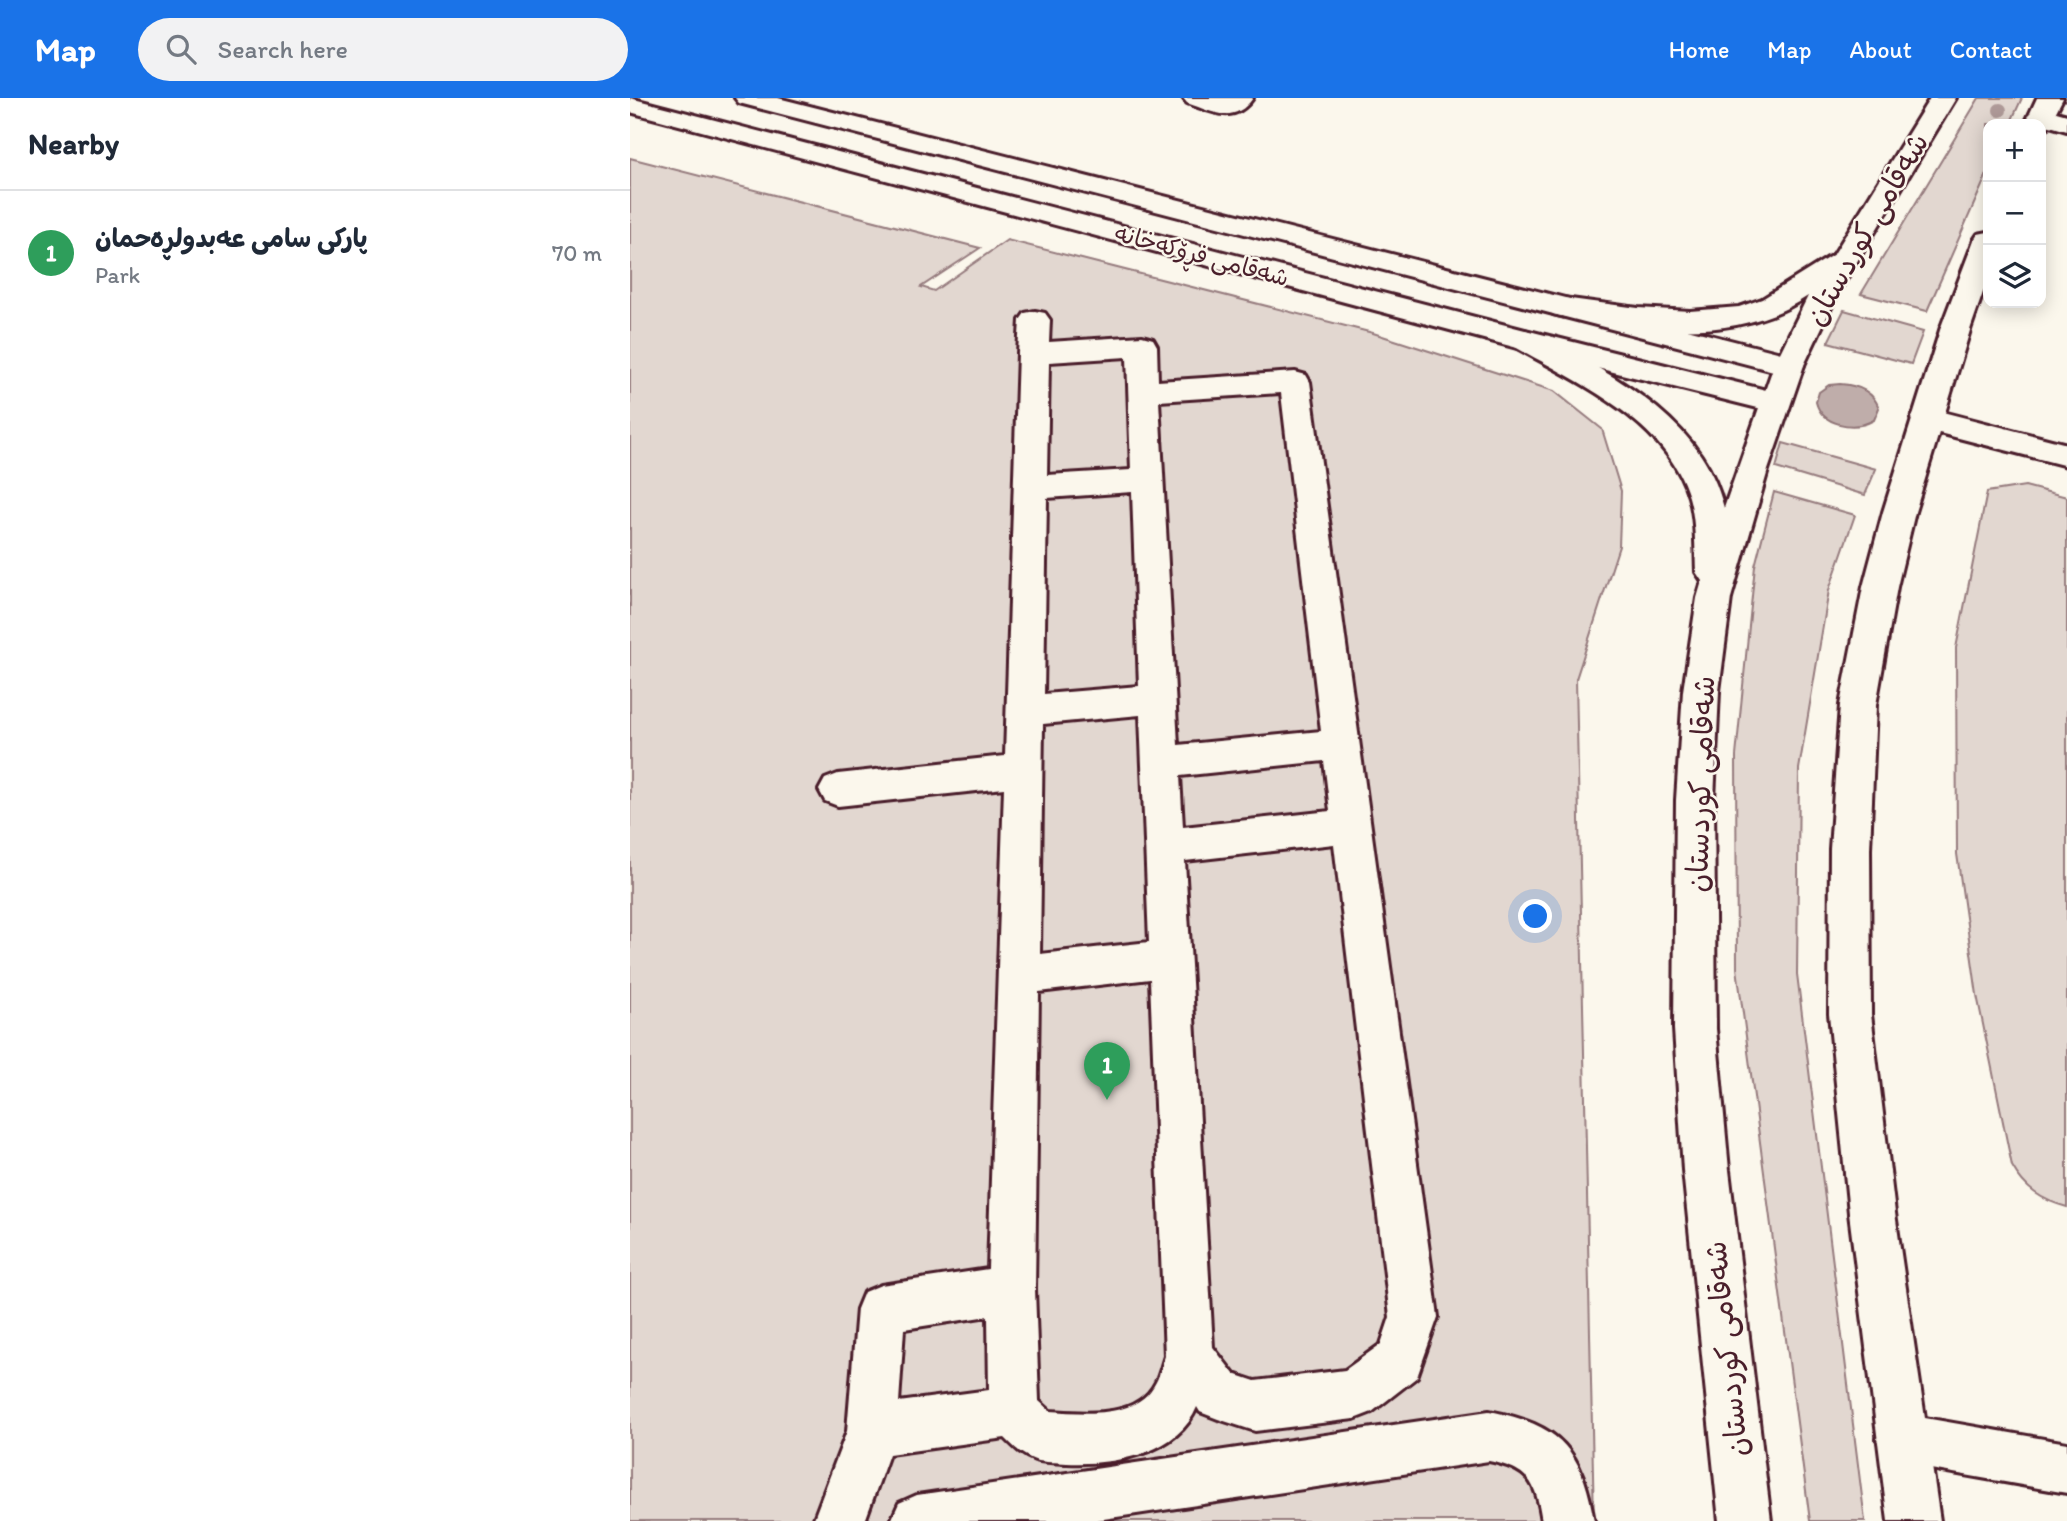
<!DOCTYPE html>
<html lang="en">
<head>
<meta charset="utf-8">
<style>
  body { margin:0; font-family:Itim,"Playpen Sans Arabic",sans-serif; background:#f2f2f3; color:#1f2937 }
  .controls { position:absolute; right:21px; top:21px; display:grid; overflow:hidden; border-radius:14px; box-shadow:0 4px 18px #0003 }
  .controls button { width:63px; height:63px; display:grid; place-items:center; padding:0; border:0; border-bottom:2px solid #e0e1e3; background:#fff; color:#1f2937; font:35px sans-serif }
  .you { position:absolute; left:906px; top:819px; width:24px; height:24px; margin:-18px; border:5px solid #fff; border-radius:50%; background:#1a73e8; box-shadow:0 0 0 10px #1a73e833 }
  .badge { display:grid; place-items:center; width:46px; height:46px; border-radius:50%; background:#1a73e8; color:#fff; font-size:23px; font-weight:700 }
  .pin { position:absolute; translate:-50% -58px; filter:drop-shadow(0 2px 4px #0008) }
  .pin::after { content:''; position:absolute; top:37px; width:24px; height:21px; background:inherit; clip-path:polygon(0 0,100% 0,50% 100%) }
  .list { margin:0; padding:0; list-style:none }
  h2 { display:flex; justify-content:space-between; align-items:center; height:91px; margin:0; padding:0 28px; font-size:30px }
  h2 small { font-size:23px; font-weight:400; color:#747a83 }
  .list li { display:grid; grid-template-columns:46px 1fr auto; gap:21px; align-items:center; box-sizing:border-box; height:126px; padding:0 28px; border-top:2px solid #e0e1e3 }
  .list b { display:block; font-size:26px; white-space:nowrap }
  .list p { margin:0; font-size:23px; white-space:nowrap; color:#747a83 }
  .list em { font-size:23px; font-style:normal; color:#747a83 }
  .icon { flex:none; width:38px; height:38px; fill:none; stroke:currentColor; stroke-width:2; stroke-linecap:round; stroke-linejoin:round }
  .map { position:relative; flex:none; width:1437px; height:1423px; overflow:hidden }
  header { display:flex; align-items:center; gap:42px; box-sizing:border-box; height:98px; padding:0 35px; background:#1a73e8; color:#fff }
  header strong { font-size:33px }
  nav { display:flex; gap:38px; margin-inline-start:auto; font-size:24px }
  .search { width:490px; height:63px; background:#f2f2f3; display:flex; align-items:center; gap:18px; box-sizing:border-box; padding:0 24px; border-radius:38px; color:#747a83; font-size:26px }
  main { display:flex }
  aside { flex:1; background:#fff }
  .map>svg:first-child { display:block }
  .green { fill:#e2d7d0; stroke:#967b7e; stroke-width:2 }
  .water { fill:#bfadaa; stroke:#907477; stroke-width:2 }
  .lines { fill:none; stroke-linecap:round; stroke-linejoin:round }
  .minor-casing { stroke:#4a1f2b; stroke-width:6 }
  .major-casing { stroke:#4a1f2b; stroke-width:6 }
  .highway-casing { stroke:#4a1f2b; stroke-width:6 }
  .minor { fill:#fbf7ec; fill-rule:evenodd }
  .major { fill:#fbf7ec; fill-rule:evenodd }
  .highway { fill:#fbf7ec; fill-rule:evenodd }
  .tree { fill:#af9a98 }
  .labels { text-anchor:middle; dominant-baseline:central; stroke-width:5; stroke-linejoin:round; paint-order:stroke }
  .far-street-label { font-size:24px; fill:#4a1f2b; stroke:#fbf7ec }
  .street-label { font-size:30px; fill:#4a1f2b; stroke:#fbf7ec }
</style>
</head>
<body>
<header>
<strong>Map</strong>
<div class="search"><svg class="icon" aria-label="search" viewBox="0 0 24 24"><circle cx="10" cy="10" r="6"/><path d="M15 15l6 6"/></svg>Search here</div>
<nav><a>Home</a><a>Map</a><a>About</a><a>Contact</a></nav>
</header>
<main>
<aside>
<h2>Nearby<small></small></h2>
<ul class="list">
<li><span class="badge" style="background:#2e9e5b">1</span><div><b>پارکی سامی عەبدولڕەحمان</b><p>Park</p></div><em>70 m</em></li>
</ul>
</aside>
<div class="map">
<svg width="1437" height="1423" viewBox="0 0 1437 1423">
  <rect width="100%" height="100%" fill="#fbf7ec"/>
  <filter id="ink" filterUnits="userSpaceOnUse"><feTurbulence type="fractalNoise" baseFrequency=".0143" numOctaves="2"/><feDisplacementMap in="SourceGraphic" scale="14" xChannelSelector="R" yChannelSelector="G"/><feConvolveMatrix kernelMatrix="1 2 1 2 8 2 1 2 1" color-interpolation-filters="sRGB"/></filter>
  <g filter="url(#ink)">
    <!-- green -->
    <path class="green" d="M 1349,0 L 1392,0 L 1380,26 L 1358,26 L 1358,74 L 1297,213 L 1231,196 Z
      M 0,60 L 350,150 L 291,189 L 304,193 L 377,142 L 743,235 L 924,293 L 972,331 L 991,393 L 989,448 L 946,581 L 964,1423 L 0,1423 Z
      M 1214,212 L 1293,234 L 1281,266 L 1198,244 Z
      M 1153,345 L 1246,371 L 1235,397 L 1146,370 Z
      M 1395,388 L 1437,399 L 1437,1109 C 1411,1102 1395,1091 1382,1068 L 1347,897 L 1327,756 L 1326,550 L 1357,394 Z
      M 1144,394 L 1225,417 L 1199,492 L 1169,671 L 1167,876 L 1235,1423 L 1180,1423 L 1107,870 L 1106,658 L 1125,468 Z"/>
    <!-- water -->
    <path class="water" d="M 1210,286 C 1227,287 1243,293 1249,310 L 1244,322 C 1224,333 1192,328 1186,304 L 1189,294 L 1199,287 Z"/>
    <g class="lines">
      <defs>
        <path id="minor" d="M 553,0 L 623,0 C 604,27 583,14 557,5 Z
          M 1412,10 L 1437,17 L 1437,33 L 1403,23 L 1399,18 L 1403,13 Z
          M 405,213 L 415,215 L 420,222 L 419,244 L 512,238 L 523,241 L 527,248 L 528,283 L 665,274 L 676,277 L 680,284 L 808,1219 L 787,1279 L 742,1314 L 724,1321 L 625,1333 L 588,1321 L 570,1314 L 567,1309 C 547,1357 483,1367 437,1365 C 427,1364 415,1365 405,1362 C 392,1357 385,1350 375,1340 L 259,1356 L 235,1423 L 183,1423 L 217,1333 L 227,1211 L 234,1194 L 251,1187 L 358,1171 L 374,690 L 208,708 L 195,703 L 189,692 L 195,681 L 208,676 L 375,658 L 388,255 L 390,222 L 395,215 ZM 497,259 L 501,372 L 417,377 L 419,264 ZM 651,295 L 691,633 L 548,647 L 529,303 ZM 502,394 L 509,588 L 414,596 L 417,400 ZM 510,617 L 519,844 L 410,856 L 413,626 ZM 694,663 L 700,713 L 553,729 L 550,678 ZM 704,746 L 760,1219 L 751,1246 L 715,1272 L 625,1283 L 604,1276 L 583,1249 L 555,763 ZM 520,881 L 535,1258 C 532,1266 530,1277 526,1284 C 507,1322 454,1315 420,1313 L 409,1303 L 405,1191 L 409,894 ZM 358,1218 L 359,1292 L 269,1304 L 274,1231 Z
          M 1297,310 L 1437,346 L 1437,368 L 1286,329 L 1281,321 L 1286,313 Z
          M 859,1313 C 931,1327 952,1352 964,1423 L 912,1423 C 906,1384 899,1371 859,1363 L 460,1423 L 261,1423 L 269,1405 L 287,1397 Z
          M 1272,1316 L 1437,1345 L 1437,1395 L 1272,1366 L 1254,1359 L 1247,1341 L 1254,1323 Z"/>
        <path id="major" d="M 0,0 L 895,232 L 1144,294 L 1155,297 L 1159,304 L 1155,311 L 1144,314 L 895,252 L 0,14 Z
          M 105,0 L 148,0 L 1159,257 L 1170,260 L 1174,267 L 1170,274 L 1159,277 L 109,5 Z"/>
        <path id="highway" d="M 1300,0 L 1326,0 L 1208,195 L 1174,267 L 1138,372 L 1101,500 L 1089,593 L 1084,702 L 1086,931 L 1099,1072 L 1141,1423 L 1089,1423 L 1053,1072 L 1044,931 L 1046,702 L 1053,593 L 1067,500 L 1072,483 L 1066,474 C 1065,449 1066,423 1059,399 C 1037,324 948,284 885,249 L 880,242 L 885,235 L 895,232 L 905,235 C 980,276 1073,320 1094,410 L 1144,267 L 1178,198 C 1121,236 1057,235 992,227 C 969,224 945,221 923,216 L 918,209 L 923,202 L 933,200 L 1008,210 L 1060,213 L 1109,209 L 1132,201 L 1204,156 Z
          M 1407,0 L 1433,0 L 1417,31 L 1411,33 L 1411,26 L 1395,26 Z
          M 1358,134 L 1358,180 L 1341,229 L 1285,414 L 1267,489 L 1246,607 L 1240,751 L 1241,916 L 1265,1115 L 1310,1423 L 1258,1423 L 1219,1115 L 1199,916 L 1200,751 L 1210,607 L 1233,489 L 1253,414 L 1311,229 L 1344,142 L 1348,136 Z"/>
      </defs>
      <!-- minor casing -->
      <use href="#minor" class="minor-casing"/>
      <!-- major casing -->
      <use href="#major" class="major-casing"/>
      <!-- highway casing -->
      <use href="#highway" class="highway-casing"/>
      <!-- minor -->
      <use href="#minor" class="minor"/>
      <!-- major -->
      <use href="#major" class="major"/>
      <!-- highway -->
      <use href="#highway" class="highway"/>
    </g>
    <!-- trees -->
    <circle class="tree" cx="1370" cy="12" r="7"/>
  </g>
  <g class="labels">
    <!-- far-street labels -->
    <g class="far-street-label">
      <text transform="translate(572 157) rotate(15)">شەقامی فڕۆکەخانە</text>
    </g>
    <!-- street labels -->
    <g class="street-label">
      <text transform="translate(1236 131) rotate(-60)">شەقامی کوردستان</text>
      <text transform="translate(1070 686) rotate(-88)">شەقامی کوردستان</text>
      <text transform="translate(1096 1251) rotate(-96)">شەقامی کوردستان</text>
    </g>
  </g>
</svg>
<div class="controls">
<button>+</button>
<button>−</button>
<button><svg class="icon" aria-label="layers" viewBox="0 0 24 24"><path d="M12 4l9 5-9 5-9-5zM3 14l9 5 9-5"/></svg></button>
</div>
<div class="you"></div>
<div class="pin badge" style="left:477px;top:1002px;background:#2e9e5b">1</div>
</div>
</main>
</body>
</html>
